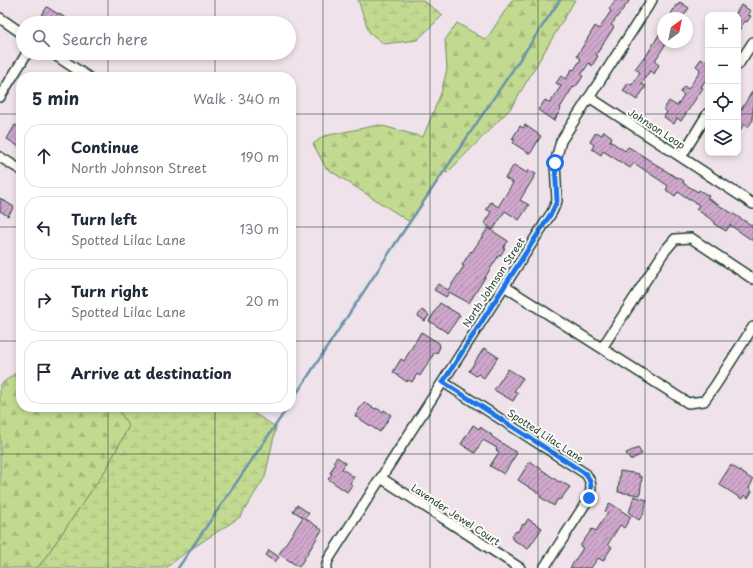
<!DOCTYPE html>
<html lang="en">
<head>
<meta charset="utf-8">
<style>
  body { margin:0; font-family:"Playpen Sans",sans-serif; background:#f2f2f3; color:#1f2937 }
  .controls { position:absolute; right:12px; top:12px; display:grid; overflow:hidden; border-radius:8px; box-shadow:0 2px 6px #0003 }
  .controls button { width:36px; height:36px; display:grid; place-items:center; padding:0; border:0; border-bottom:1px solid #e0e1e3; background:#fff; color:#1f2937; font:20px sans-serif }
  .compass { position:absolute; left:657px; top:12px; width:36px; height:36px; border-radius:50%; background:#fff; box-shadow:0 2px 6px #0003; rotate:33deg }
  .stop { position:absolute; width:12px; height:12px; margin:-9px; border:3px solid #1a73e8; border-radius:50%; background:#fff }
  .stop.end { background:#1a73e8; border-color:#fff; box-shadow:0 1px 4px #0008 }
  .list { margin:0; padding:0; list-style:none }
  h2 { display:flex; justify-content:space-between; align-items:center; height:52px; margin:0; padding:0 16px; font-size:17px }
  h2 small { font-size:13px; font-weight:400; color:#747a83 }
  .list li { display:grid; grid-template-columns:26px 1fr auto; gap:12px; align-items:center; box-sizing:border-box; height:64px; margin:0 8px 8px; padding:0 8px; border:1px solid #e0e1e3; border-radius:16px }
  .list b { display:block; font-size:15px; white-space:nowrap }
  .list p { margin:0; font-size:13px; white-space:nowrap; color:#747a83 }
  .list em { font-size:13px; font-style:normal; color:#747a83 }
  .icon { flex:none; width:22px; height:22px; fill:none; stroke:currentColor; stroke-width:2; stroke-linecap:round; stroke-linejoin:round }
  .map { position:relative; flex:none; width:753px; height:568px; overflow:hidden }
  .search { position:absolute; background:#fff; box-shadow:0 2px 6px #0003; left:16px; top:16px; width:280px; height:44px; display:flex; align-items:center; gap:10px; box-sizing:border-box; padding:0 14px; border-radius:22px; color:#747a83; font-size:15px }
  .panel { position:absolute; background:#fff; box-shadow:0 2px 6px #0003; left:16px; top:72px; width:280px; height:340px; border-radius:16px }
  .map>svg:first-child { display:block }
  .forest { fill:url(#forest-firs); stroke:#708c62 }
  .wetland { fill:url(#wetland-marsh); stroke:#708c62 }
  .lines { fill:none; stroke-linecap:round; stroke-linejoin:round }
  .stream { stroke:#6a93aa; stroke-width:2.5 }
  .building { fill:url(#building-hatch); stroke:#1f3d34 }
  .minor-casing { stroke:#1f3d34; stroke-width:12 }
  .minor { stroke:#fdfcf7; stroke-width:9 }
  .route { stroke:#1a73e8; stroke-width:5 }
  .grid { fill:none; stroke:#1f3d34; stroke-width:1; stroke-opacity:0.55 }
  .labels { text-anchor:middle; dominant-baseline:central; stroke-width:4; stroke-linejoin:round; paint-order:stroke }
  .street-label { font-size:10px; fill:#1f3d34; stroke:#fdfcf7 }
</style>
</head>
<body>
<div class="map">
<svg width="753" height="568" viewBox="0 0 753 568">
  <defs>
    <pattern id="forest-firs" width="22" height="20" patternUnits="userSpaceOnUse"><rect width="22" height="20" fill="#c2da90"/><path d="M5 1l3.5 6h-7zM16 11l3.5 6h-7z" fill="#a6bc7d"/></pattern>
    <pattern id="wetland-marsh" width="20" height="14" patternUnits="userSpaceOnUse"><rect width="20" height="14" fill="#c2da90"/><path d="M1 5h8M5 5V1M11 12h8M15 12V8" fill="none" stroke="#a6bc7d"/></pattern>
    <pattern id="building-hatch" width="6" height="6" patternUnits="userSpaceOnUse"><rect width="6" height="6" fill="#d0a7cd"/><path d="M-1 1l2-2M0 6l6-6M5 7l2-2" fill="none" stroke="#a889a7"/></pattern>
  </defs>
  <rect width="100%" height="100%" fill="#f0e2ea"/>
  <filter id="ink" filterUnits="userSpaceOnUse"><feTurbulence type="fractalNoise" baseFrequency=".025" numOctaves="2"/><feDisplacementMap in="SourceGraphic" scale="8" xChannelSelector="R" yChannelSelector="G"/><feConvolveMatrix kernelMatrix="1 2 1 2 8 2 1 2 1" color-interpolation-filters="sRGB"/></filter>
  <g filter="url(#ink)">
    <!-- forest -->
    <path class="forest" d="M 512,0 L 575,0 L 511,108 L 447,173 L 444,171 L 410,222 L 326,168 L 313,144 L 324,136 L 379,125 L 423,137 L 441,93 L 447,69 L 445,40 L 457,23 L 486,40 Z
      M 21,369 L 21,407 L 117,407 L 129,426 L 107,468 L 41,564 L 36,568 L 0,568 L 0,385 Z"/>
    <!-- wetland -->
    <path class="wetland" d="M 358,0 L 422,0 L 443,15 L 417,40 L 384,44 L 369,32 Z
      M 117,407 L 244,407 L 276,427 L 265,477 L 240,517 L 185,553 L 166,568 L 36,568 L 41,564 L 107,468 L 129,426 Z"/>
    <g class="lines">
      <!-- stream -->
      <path class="stream" d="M 291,402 L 401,235 L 560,0
        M 178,568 L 288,407"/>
    </g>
    <!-- building -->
    <path class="building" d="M 615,0 L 630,0 L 611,25 L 614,27 L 596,55 L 598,56 L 592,66 L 589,63 L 581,75 L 583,76 L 578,84 L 574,88 L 573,87 L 563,103 L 560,108 L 561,109 L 554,121 L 538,110 L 545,100 L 550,103 L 561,86 L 556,83 L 561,76 L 566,79 L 572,69 L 574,70 L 581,59 L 577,56 L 595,26 L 599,29 L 611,11 L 609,9 Z
      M 680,2 L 689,8 L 682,18 L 669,18 L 676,5 L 677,6 Z
      M 741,5 L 751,11 L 748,15 L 751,16 L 747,22 L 745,21 L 738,32 L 738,15 L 735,15 Z
      M 47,7 L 58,14 L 58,13 L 73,23 L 52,23 L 41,16 Z
      M 663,28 L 663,42 L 667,42 L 656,59 L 655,62 L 659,65 L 654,74 L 650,71 L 641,84 L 646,86 L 637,100 L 623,91 L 628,83 L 632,85 L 640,72 L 635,69 L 644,57 L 645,58 Z
      M 708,57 L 708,76 L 701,87 L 703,88 L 681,121 L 677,118 L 674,124 L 664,117 L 667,112 L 664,109 L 669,101 L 677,106 L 684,95 L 680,92 L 684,86 L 688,89 L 699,73 L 700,69 L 696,66 L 701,59 L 705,62 Z
      M 753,90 L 753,120 L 748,127 L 744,124 L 738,134 L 738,115 Z
      M 15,125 L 21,128 L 21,148 L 7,139 Z
      M 525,125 L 541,136 L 530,154 L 513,143 L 515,140 L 512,139 L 520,126 L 523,128 Z
      M 604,131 L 612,137 L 610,141 L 625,151 L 628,147 L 632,149 L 677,178 L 678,177 L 684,181 L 683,183 L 698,192 L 699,190 L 709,196 L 707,198 L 753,226 L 753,241 L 730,225 L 726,231 L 714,224 L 715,222 L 696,209 L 699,205 L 678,192 L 675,196 L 666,190 L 668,186 L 667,185 L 634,163 L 630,168 L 603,151 L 601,155 L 592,149 L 594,145 L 590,142 L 596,132 L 602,135 Z
      M 514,165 L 527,173 L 529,170 L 536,174 L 520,200 L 529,205 L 519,220 L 505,211 L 493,230 L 484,223 L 491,212 L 486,209 L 491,202 L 498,207 L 513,183 L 505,178 Z
      M 0,198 L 14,207 L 8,216 L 0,211 Z
      M 488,228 L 508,241 L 503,248 L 505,248 L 500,256 L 499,255 L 469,303 L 449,292 L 446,297 L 434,290 L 438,284 L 448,290 L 464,266 L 462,265 L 471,251 L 472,252 Z
      M 440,303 L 460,315 L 448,333 L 429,321 Z
      M 422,310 L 429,315 L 425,321 L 418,316 Z
      M 421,332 L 439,343 L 440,347 L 437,353 L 435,352 L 420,376 L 417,374 L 412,382 L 408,380 L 407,382 L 393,372 L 401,359 L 404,361 Z
      M 484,348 L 498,357 L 484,378 L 478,374 L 476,376 L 469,371 Z
      M 508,369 L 523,378 L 514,391 L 518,393 L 513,401 L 494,390 Z
      M 364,402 L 375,409 L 376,408 L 383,412 L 384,410 L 391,415 L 380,432 L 355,416 Z
      M 473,425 L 479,429 L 480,427 L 492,435 L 491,436 L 517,453 L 504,474 L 490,466 L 499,452 L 496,450 L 497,448 L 483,440 L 475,453 L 461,444 Z
      M 638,448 L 642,454 L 630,460 L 626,453 Z
      M 337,457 L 346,463 L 342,469 L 354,477 L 350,483 L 352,485 L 347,492 L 328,479 L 332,474 L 330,473 L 335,464 L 333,462 Z
      M 530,461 L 559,482 L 560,481 L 570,487 L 561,499 L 557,500 L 554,506 L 540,497 L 541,495 L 518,480 Z
      M 731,465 L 753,480 L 749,488 L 752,491 L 748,498 L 744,495 L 742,499 L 720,485 L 720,482 Z
      M 620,471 L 639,474 L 639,477 L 642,477 L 640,495 L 618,492 Z
      M 634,496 L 647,500 L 643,515 L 639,520 L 629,513 Z
      M 610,503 L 631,517 L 624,528 L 620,525 L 608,544 L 612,547 L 603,561 L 598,558 L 591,568 L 570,568 L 583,548 L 580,546 L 592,529 L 596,531 L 608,512 L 605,511 Z
      M 297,505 L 309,513 L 305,518 L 322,530 L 299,567 L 279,554 L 303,517 L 293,511 Z
      M 528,519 L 542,528 L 528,549 L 512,539 L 512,536 L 516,531 L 517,532 L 523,524 L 524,525 Z
      M 269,550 L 279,557 L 275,562 L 266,556 Z"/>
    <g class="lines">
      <defs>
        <path id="minor" d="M 0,18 L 23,34
          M 52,53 L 88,77
          M 738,65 L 753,42
          M 0,97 L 27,53
          M 589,97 L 753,204
          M 0,157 L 21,170
          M 681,157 L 708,113
          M 504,286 L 688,403 L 704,401 L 715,386 L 753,327
          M 602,348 L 664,252 L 675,239 L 691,238 L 753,279
          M 443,382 L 586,474 C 592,483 592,488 589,498 L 544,568
          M 381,478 L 520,568
          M 326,568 L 328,560 L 552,212 L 557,201 L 555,163 L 561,141 L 652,0"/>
      </defs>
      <!-- minor casing -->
      <use href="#minor" class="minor-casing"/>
      <!-- minor -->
      <use href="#minor" class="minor"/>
    </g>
  </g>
  <g class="lines" filter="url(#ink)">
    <!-- route -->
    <path class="route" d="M 555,163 L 557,201 L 552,212 L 443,382 L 586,474 C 592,483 592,488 589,498"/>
  </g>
  <!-- grid -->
  <path class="grid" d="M 108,0 L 108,23M 215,0 L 215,23M 323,0 L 323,568M 430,0 L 430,568M 538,0 L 538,568M 645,0 L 645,568M 108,53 L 108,77M 215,53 L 215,77M 0,114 L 21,114M 291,114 L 708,114M 738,114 L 753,114M 0,227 L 21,227M 291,227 L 753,227M 0,341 L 21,341M 291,341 L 753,341M 108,407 L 108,568M 215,407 L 215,568M 0,454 L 753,454"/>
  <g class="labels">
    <!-- street labels -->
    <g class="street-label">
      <text transform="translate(657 128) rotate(33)">Johnson Loop</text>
      <text transform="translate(493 282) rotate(-57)">North Johnson Street</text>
      <text transform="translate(546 435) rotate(33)">Spotted Lilac Lane</text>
      <text transform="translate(456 514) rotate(33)">Lavender Jewel Court</text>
    </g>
  </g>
</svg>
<div class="controls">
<button>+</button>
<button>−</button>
<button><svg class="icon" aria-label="locate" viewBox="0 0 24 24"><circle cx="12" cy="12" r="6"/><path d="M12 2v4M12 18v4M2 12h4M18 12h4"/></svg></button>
<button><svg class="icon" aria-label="layers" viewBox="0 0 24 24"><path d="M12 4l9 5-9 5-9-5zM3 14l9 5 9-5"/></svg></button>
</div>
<svg class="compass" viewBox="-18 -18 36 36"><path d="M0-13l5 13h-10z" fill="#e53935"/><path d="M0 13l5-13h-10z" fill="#747a83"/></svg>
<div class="stop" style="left:555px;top:163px"></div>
<div class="stop end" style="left:589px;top:498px"></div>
<div class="search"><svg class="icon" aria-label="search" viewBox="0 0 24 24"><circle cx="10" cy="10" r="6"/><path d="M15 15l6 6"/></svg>Search here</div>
<section class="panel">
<h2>5 min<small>Walk · 340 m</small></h2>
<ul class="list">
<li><svg class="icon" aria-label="ahead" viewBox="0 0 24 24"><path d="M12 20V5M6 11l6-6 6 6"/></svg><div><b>Continue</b><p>North Johnson Street</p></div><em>190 m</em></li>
<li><svg class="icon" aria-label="left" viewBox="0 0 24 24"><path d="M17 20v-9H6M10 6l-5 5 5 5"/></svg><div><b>Turn left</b><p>Spotted Lilac Lane</p></div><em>130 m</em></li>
<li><svg class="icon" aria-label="right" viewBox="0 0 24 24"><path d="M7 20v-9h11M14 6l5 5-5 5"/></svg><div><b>Turn right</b><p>Spotted Lilac Lane</p></div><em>20 m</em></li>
<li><svg class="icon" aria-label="arrive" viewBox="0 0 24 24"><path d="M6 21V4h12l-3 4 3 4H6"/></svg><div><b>Arrive at destination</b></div></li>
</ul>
</section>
</div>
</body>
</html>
